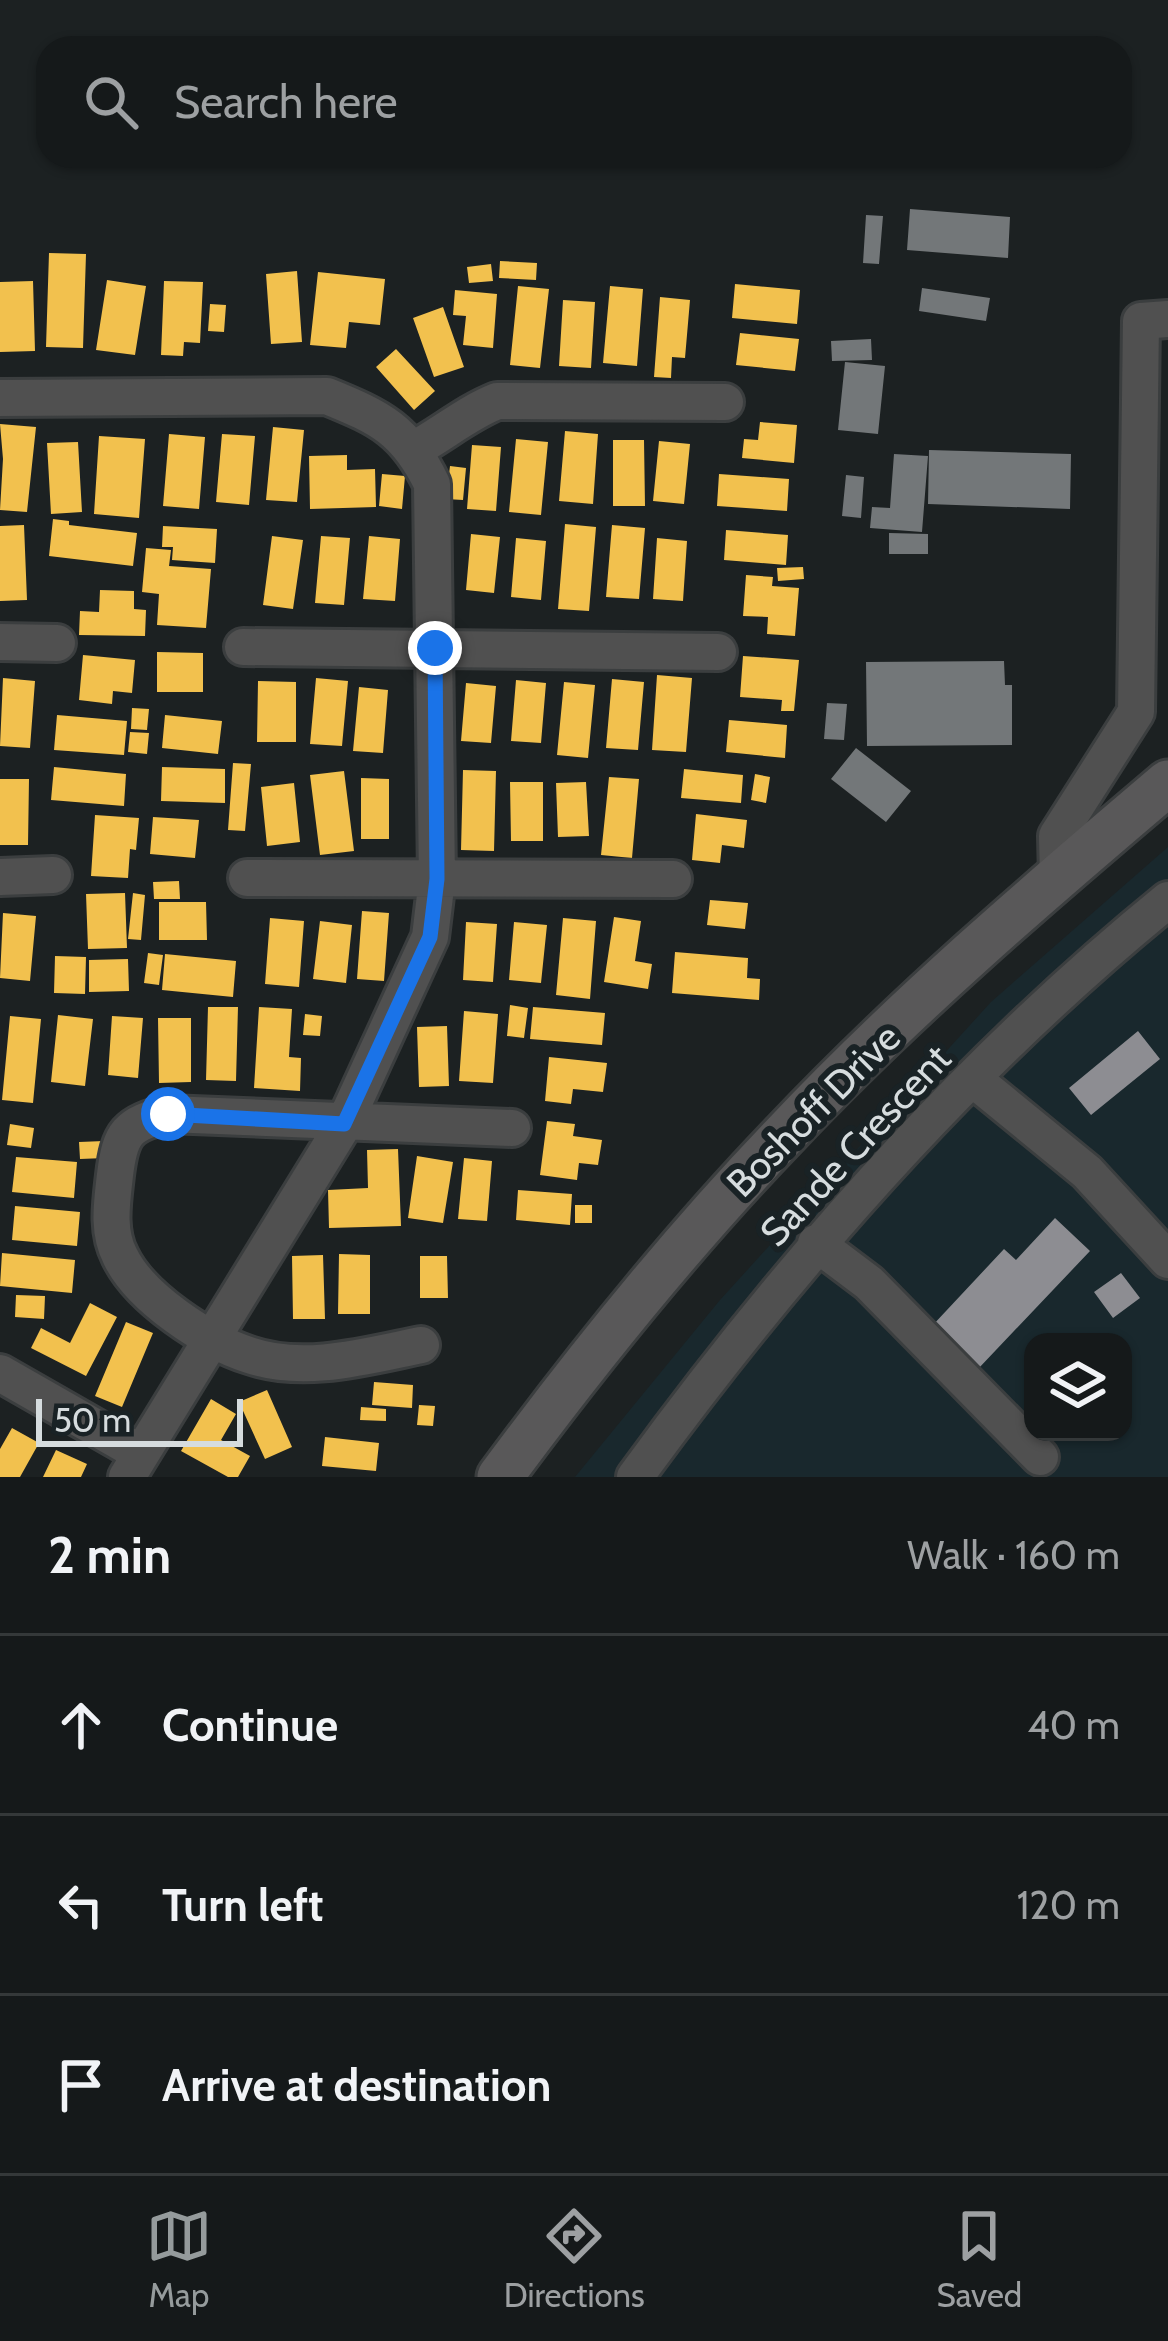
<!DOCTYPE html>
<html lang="en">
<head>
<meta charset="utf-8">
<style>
  body { margin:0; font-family:Cabin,sans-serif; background:#222627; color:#f1f3f6 }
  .controls { position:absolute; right:36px; bottom:36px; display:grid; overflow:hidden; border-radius:24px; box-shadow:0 3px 9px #0004 }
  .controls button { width:108px; height:108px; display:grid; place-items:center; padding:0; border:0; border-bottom:3px solid #343839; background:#15191a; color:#f1f3f6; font:60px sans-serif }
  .scale { position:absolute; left:36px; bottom:30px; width:207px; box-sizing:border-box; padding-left:12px; border:6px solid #d6dcde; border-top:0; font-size:33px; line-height:42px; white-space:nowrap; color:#d6dcde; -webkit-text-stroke:9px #192225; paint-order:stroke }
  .stop { position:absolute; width:36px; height:36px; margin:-27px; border:9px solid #1a73e8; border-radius:50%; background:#fff }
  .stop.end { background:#1a73e8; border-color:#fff; box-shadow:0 3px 12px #0008 }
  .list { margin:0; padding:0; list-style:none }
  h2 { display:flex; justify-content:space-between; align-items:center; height:156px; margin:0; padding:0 48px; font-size:51px }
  h2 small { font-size:39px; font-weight:400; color:#9da0a2 }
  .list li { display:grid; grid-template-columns:78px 1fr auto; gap:36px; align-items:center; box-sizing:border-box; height:180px; padding:0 48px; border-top:3px solid #343839 }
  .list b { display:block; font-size:45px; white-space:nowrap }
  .list em { font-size:39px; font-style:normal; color:#9da0a2 }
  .icon { flex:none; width:66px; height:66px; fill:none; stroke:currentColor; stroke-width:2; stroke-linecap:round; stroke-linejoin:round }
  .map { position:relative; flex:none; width:1168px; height:1477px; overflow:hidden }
  .search { position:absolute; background:#15191a; box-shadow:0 3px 9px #0004; left:36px; right:36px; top:36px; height:132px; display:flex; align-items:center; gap:30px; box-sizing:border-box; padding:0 42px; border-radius:36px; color:#9da0a2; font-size:45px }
  .sheet { height:696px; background:#15191a }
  nav { display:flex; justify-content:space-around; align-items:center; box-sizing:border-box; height:168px; border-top:3px solid #343839; background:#15191a; font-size:33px; color:#9da0a2 }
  nav a { display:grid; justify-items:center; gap:6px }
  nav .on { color:#959b9c }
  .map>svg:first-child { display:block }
  .built { fill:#19282d; fill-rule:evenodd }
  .homes { fill:#f2c14e }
  .industry { fill:#8d8d92 }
  .building { fill:#737779 }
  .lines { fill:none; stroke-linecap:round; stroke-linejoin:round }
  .minor-casing { stroke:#3b3e3f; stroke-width:42 }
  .major-casing { stroke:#3b3e3f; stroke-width:51 }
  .minor { stroke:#505050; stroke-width:36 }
  .major { stroke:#595859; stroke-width:45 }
  .route { stroke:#1a73e8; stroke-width:15 }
  .labels { text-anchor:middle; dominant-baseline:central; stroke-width:12; stroke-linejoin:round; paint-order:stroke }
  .street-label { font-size:39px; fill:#d6dcde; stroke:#192225 }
</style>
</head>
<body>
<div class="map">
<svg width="1168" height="1477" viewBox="0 0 1168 1477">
  <rect width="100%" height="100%" fill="#1c2122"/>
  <!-- built -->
  <path class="built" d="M 1168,847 L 1168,1477 L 575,1477 L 720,1300 L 991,1002 ZM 1033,1342 L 1123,1342 L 1123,1432 L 1033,1432 Z"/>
  <!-- homes -->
  <path class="homes" d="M 49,253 L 86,254 L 83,348 L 46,347 Z
    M 500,261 L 537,263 L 536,280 L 499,278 Z
    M 491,264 L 493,281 L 469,283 L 467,267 Z
    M 297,271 L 302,342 L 271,344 L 266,274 Z
    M 318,272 L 385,279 L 380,325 L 349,322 L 346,348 L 310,345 Z
    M 107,280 L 146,286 L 135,355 L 96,350 Z
    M 33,281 L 35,351 L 0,352 L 0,282 Z
    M 164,281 L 203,282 L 200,343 L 184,342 L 183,356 L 161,355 Z
    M 735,284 L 800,290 L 797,324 L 732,318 Z
    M 518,286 L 549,289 L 540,368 L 510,365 Z
    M 610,286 L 643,289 L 637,366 L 603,363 Z
    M 455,290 L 497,294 L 493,348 L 463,345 L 466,316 L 453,315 Z
    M 660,297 L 690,300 L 685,358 L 672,357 L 671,378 L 654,377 Z
    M 563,300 L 595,302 L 591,368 L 559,366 Z
    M 210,304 L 226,305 L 224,332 L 208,331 Z
    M 443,307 L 464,367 L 434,377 L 413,318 Z
    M 740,333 L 799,339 L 795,371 L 736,365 Z
    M 396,349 L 435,391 L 414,410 L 376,367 Z
    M 760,422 L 797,425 L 794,463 L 742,458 L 744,439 L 758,440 Z
    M 0,424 L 36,427 L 27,512 L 0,510 L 3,459 Z
    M 273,427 L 304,430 L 297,502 L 266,500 Z
    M 565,431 L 598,434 L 593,504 L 559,501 Z
    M 169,434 L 205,437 L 199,509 L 163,506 Z
    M 222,434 L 255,436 L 249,505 L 216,502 Z
    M 99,436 L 145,439 L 139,518 L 94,514 Z
    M 516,439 L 548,442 L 541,515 L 509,512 Z
    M 613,440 L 644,440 L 645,506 L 613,506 Z
    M 659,441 L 690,444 L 684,504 L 653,501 Z
    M 78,442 L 82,512 L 51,514 L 47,443 Z
    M 472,445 L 501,447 L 496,511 L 467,509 Z
    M 347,455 L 347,470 L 375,469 L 376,507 L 310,509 L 309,456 Z
    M 450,466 L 466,468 L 463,500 L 446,499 Z
    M 382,474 L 405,476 L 402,509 L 379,506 Z
    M 719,474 L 789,479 L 787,511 L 717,506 Z
    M 53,519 L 69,521 L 69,525 L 137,533 L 133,566 L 49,556 Z
    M 565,524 L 596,527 L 589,611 L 558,609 Z
    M 24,525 L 27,600 L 0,601 L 0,526 Z
    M 612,525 L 645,528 L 639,599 L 606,597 Z
    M 163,526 L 217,529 L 215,563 L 172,560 L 173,547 L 162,547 Z
    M 726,530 L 788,535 L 786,565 L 724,560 Z
    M 471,534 L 500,537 L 494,593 L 466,590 Z
    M 272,536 L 303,540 L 293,609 L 263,605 Z
    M 321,536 L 350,538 L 344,605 L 315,603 Z
    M 369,536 L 400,539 L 395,601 L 363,599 Z
    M 516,538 L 546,541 L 541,600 L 511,597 Z
    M 657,538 L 687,541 L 683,601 L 653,599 Z
    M 146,548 L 171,550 L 169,566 L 211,569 L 206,628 L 157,625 L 159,594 L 142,592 Z
    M 803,567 L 804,579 L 778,581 L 777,568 Z
    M 746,575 L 773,577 L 772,586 L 799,588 L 795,636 L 767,634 L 768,617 L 743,616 Z
    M 100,590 L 134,591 L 134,609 L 146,610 L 145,636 L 79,635 L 80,611 L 99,612 Z
    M 157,652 L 203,653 L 203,692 L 157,692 Z
    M 83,655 L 135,660 L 132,693 L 113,691 L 112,704 L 79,700 Z
    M 743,656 L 799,660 L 794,711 L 781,711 L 782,700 L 740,697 Z
    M 657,675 L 692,678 L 686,752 L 652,750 Z
    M 3,678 L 35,681 L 30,748 L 0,746 Z
    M 316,678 L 348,681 L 342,746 L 310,744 Z
    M 612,679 L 644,682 L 638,750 L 606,748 Z
    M 516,680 L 546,683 L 541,743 L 511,741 Z
    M 258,681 L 296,682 L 296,742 L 257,742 Z
    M 564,682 L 595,685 L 588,758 L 557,755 Z
    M 466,683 L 496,686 L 491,743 L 461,741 Z
    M 359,687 L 388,690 L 383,753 L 353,751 Z
    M 132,708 L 149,709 L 147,730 L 131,729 Z
    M 57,715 L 127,721 L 124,755 L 54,750 Z
    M 165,715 L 222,721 L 218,754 L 162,748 Z
    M 729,720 L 787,725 L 785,758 L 726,752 Z
    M 130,732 L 149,733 L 147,754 L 128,752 Z
    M 233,763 L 251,764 L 245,831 L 228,830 Z
    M 54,767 L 126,774 L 124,806 L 51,800 Z
    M 162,767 L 225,769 L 225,803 L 161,801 Z
    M 684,769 L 743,775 L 741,803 L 681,798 Z
    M 463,770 L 496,771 L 494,851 L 461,850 Z
    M 344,771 L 354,851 L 320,855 L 310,775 Z
    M 755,774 L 770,777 L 766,803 L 751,800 Z
    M 609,777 L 639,779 L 632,858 L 601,855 Z
    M 361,778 L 389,779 L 389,839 L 361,839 Z
    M 0,779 L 29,779 L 28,845 L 0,845 Z
    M 510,782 L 543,782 L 543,841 L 511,841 Z
    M 586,782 L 589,836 L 558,837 L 556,783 Z
    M 294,783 L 300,842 L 267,846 L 261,787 Z
    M 696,814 L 747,820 L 744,848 L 722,845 L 720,863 L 692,860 Z
    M 95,815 L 139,818 L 136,850 L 130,849 L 128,878 L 91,876 Z
    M 153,817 L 199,820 L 195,858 L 150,854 Z
    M 179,881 L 180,899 L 154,899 L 153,882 Z
    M 125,893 L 127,948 L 88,949 L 86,894 Z
    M 133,893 L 145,895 L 141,940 L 128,939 Z
    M 710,900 L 748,903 L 745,929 L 707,925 Z
    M 159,902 L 206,902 L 207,940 L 159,940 Z
    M 362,911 L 389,913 L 384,981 L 357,979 Z
    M 3,913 L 36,916 L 30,981 L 0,978 Z
    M 614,917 L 641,921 L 635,961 L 652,964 L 648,989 L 604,982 Z
    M 270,918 L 304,921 L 299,987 L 265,984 Z
    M 563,918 L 596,921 L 590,999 L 556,995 Z
    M 320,921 L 352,925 L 346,983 L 313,979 Z
    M 466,922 L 497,924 L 493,982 L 463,980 Z
    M 514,922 L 547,925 L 541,983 L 509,980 Z
    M 675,952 L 748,958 L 747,978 L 760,979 L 759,1000 L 672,993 Z
    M 148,953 L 163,955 L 159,985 L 144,983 Z
    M 165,954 L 236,961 L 233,997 L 162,990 Z
    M 55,956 L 86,957 L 85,994 L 54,993 Z
    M 128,959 L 129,991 L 89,992 L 89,960 Z
    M 510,1005 L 528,1008 L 524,1038 L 507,1036 Z
    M 208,1007 L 238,1007 L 236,1081 L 206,1080 Z
    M 259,1007 L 292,1009 L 289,1057 L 301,1058 L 300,1091 L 254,1088 Z
    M 533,1007 L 605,1013 L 602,1045 L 530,1039 Z
    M 464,1011 L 498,1014 L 493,1083 L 459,1081 Z
    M 305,1014 L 322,1016 L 320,1036 L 303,1035 Z
    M 58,1015 L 93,1019 L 85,1086 L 51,1082 Z
    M 10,1016 L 41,1019 L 33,1103 L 2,1100 Z
    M 112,1016 L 143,1018 L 138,1078 L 108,1075 Z
    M 158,1018 L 191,1018 L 191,1082 L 159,1083 Z
    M 447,1026 L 449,1086 L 419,1087 L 417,1027 Z
    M 549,1057 L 607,1063 L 603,1092 L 573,1089 L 571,1104 L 545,1101 Z
    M 547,1121 L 575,1124 L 573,1136 L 602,1140 L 598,1165 L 579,1163 L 577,1180 L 540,1175 Z
    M 10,1124 L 34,1128 L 31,1148 L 7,1145 Z
    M 104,1141 L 105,1158 L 80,1159 L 79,1142 Z
    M 398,1149 L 401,1226 L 329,1228 L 328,1190 L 368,1188 L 367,1150 Z
    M 417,1156 L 453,1162 L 443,1223 L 408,1218 Z
    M 16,1157 L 77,1162 L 74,1198 L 12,1192 Z
    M 464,1158 L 492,1161 L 487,1221 L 458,1219 Z
    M 518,1190 L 572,1194 L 570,1225 L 516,1220 Z
    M 575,1205 L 592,1205 L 592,1223 L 575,1223 Z
    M 15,1206 L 80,1212 L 77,1246 L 12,1240 Z
    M 2,1253 L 75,1260 L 72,1293 L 0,1286 Z
    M 339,1254 L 370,1255 L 370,1314 L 338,1314 Z
    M 323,1255 L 325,1319 L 293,1319 L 292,1256 Z
    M 420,1256 L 447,1256 L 448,1298 L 420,1298 Z
    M 16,1295 L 45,1296 L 44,1319 L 15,1317 Z
    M 90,1303 L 117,1317 L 86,1376 L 31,1348 L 41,1328 L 70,1343 Z
    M 126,1322 L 153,1333 L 122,1407 L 95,1396 Z
    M 374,1382 L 413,1385 L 412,1408 L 372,1405 Z
    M 267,1390 L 292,1447 L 265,1459 L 239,1402 Z
    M 211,1399 L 236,1414 L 221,1440 L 250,1456 L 238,1477 L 228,1477 L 181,1451 Z
    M 419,1405 L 435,1406 L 433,1426 L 417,1425 Z
    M 361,1407 L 386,1409 L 386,1421 L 360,1420 Z
    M 12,1428 L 39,1443 L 20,1477 L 0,1477 L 0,1449 Z
    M 325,1437 L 379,1443 L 376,1471 L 322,1466 Z
    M 56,1450 L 87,1464 L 81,1477 L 43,1477 Z"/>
  <!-- industry -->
  <path class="industry" d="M 1138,1031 L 1160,1059 L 1091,1115 L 1069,1088 Z
    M 1055,1218 L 1090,1251 L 978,1369 L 932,1326 L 1004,1249 L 1016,1260 Z
    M 1121,1273 L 1140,1298 L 1113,1318 L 1094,1292 Z"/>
  <!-- building -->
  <path class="building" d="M 910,209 L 1010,217 L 1008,258 L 907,250 Z
    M 866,215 L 883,216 L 879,264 L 863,263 Z
    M 922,288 L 990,298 L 986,321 L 919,311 Z
    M 871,339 L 872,360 L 832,361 L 831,341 Z
    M 845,362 L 885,366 L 878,434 L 838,430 Z
    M 929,450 L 1071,454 L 1070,509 L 928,504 Z
    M 894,454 L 928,456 L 922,532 L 870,528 L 872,507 L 890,508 Z
    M 846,475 L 864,477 L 861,518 L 842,516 Z
    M 889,533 L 928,534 L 928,554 L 889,554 Z
    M 1004,661 L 1005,685 L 1012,685 L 1012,745 L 867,746 L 866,662 Z
    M 827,703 L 847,704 L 844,740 L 824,739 Z
    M 856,748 L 911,791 L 886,822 L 831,779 Z"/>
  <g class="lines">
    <defs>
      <path id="minor" d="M 0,398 L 327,396 C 381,418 406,430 432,484 L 437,879 L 430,937 L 344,1124 L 127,1477
        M 415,449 C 444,433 467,413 497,401 L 725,402
        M 0,642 L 57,643
        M 243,647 L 718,652
        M 0,877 L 53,875
        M 1058,877 L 1057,836 L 1136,712 L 1141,321 L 1168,319
        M 247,878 L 673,879
        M 972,1078 L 1087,1172 L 1168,1260
        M 816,1243 L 869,1283 L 1040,1457
        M 421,1345 C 367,1356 304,1374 249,1355 C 206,1341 140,1298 120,1256 C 107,1231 112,1202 115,1175 C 120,1133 127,1124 168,1114 L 512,1128
        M 0,1373 L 140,1453
        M 635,1477 C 789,1266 965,1065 1168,900"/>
      <path id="major" d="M 500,1477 C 588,1358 682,1241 785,1134 C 904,1008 1036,895 1168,783"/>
    </defs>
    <!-- minor casing -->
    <use href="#minor" class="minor-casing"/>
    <!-- major casing -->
    <use href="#major" class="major-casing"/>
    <!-- minor -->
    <use href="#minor" class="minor"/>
    <!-- major -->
    <use href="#major" class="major"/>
  </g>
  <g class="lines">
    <!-- route -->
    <path class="route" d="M 168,1114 L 344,1124 L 430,937 L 437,879 L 435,648"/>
  </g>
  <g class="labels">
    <!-- street labels -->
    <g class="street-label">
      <text transform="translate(813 1110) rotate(-45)">Boshoff Drive</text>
      <text transform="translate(855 1145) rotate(-47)">Sande Crescent</text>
    </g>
  </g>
</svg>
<div class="controls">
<button><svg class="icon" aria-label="layers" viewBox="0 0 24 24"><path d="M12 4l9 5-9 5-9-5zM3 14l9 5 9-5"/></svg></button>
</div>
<div class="scale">50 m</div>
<div class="stop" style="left:168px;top:1114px"></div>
<div class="stop end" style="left:435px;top:648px"></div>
<div class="search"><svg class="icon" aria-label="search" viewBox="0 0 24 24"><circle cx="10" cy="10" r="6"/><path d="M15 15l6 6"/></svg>Search here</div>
</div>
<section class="sheet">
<h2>2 min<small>Walk · 160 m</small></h2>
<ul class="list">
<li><svg class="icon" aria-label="ahead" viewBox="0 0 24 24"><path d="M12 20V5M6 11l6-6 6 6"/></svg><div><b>Continue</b></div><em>40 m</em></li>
<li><svg class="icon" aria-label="left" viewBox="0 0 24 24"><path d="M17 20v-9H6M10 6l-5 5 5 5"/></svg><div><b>Turn left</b></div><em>120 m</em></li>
<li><svg class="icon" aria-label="arrive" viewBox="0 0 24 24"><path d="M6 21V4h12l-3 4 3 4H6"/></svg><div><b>Arrive at destination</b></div></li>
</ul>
</section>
<nav>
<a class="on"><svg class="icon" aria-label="map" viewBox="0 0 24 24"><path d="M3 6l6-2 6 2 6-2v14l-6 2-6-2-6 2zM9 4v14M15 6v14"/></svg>Map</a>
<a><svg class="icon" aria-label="directions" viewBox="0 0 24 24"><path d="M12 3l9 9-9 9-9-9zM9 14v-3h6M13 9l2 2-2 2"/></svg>Directions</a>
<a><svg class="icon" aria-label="saved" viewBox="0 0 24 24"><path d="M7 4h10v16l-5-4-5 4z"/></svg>Saved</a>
</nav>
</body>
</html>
